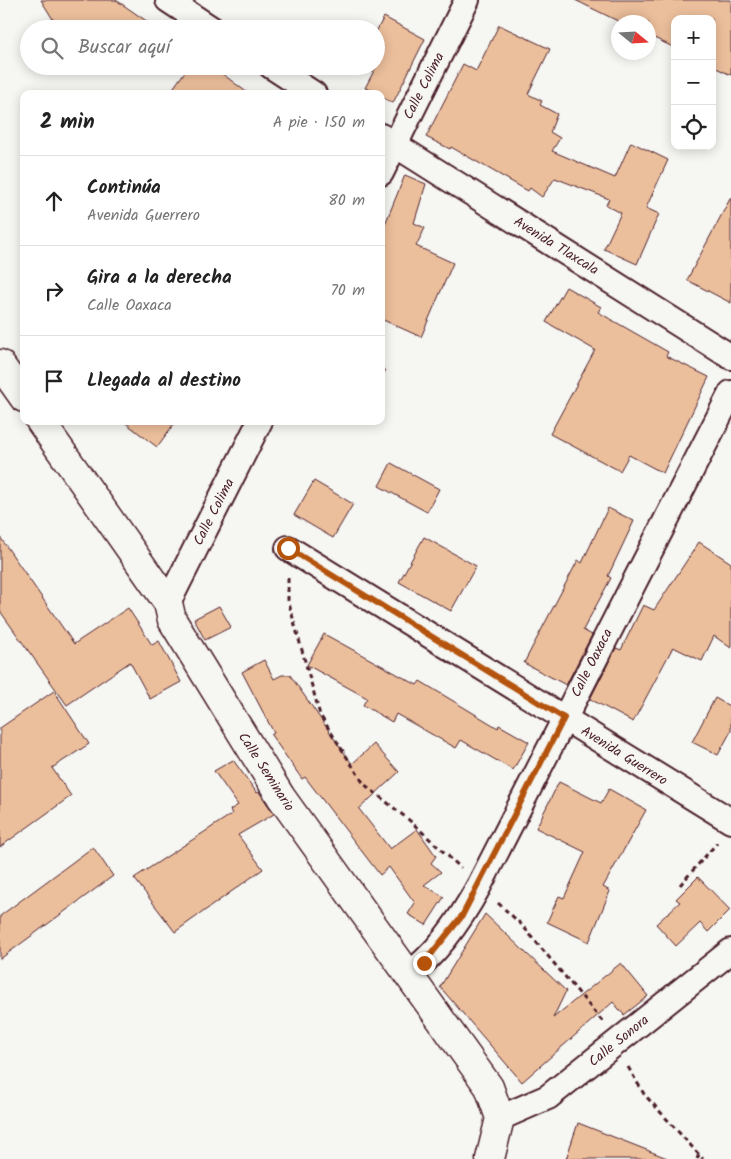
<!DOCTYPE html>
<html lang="es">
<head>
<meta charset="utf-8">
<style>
  body { margin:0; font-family:Kalam,sans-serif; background:#f6f6f6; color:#222 }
  .controls { position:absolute; right:15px; top:15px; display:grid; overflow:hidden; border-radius:10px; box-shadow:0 2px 12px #0003 }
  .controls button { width:45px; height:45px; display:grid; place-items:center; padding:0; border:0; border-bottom:1px solid #e0e0e0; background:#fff; color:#222; font:25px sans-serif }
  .compass { position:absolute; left:611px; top:15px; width:45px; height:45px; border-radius:50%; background:#fff; box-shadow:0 2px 12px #0003; rotate:108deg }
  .stop { position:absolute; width:15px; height:15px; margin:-11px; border:4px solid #b45309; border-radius:50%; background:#fff }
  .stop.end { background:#b45309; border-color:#fff; box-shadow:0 1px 5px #0008 }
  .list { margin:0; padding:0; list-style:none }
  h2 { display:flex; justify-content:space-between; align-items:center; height:65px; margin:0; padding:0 20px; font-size:21px }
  h2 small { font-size:16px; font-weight:400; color:#767676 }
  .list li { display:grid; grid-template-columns:32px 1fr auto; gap:15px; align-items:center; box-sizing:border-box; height:90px; padding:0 20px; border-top:1px solid #e0e0e0 }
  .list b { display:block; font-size:19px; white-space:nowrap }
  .list p { margin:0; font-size:16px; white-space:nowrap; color:#767676 }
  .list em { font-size:16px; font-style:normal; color:#767676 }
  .icon { flex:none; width:28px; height:28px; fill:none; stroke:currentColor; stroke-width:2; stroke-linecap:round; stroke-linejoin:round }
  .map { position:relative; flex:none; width:731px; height:1159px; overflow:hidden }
  .search { position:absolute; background:#fff; box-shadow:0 2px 12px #0003; left:20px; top:20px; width:365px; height:55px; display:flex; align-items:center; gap:12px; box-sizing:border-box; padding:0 18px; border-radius:28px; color:#767676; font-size:19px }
  .panel { position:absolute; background:#fff; box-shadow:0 2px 12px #0003; left:20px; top:90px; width:365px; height:335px; border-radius:10px }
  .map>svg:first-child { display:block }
  .building { fill:#ecbf9c; stroke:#4a1f2b }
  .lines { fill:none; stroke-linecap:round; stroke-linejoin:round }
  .minor-casing { stroke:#4a1f2b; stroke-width:28 }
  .tertiary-casing { stroke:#4a1f2b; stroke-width:31 }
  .path { stroke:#4a1f2b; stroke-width:3; stroke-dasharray:5 4; stroke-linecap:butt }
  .minor { stroke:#f6f6f2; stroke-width:24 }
  .tertiary { stroke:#f6f6f2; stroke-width:28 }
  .route { stroke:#b45309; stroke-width:6 }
  .labels { text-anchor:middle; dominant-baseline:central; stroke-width:4; stroke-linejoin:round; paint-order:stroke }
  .street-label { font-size:14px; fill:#4a1f2b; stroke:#f6f6f2 }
</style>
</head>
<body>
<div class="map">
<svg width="731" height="1159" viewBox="0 0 731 1159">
  <rect width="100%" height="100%" fill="#f6f6f2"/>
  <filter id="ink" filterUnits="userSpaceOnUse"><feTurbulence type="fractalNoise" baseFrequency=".02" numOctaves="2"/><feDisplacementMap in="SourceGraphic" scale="10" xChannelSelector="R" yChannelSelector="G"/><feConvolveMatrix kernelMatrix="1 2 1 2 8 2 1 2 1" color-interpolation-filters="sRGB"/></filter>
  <g filter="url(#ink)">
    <!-- building -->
    <path class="building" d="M 41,0 L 116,0 L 158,29 L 59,29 Z
      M 575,0 L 731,0 L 731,75 L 712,66 L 712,19 L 675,19 L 675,48 L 648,35 L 648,22 L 620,22 Z
      M 384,17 L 425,39 L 393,103 L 381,97 L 381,94 L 365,88 L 376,67 L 376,32 Z
      M 499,25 L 550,49 L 528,94 L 542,101 L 540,105 L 557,114 L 550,132 L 560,138 L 552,151 L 615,178 L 631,142 L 668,160 L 646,208 L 659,214 L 637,264 L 604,249 L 621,213 L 606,205 L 609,199 L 555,178 L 542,197 L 530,188 L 528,191 L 451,147 L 450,149 L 426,137 L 463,64 L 476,71 Z
      M 189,66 L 212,66 L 249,94 L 169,94 Z
      M 405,175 L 426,184 L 414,223 L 425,228 L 416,246 L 453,263 L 421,337 L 381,319 L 381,234 Z
      M 731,197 L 731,303 L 687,280 Z
      M 566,287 L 601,307 L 598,312 L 668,352 L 666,356 L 709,377 L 663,473 L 629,455 L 620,471 L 550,434 L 595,350 L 546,322 Z
      M 123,421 L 176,421 L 157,447 Z
      M 391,463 L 439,489 L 427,512 L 379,486 Z
      M 314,481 L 353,504 L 333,538 L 294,515 Z
      M 608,508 L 634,521 L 608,576 L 611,578 L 583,630 L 592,635 L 566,685 L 524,663 L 578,560 L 582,563 Z
      M 0,537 L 74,644 L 128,608 L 152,645 L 159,641 L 181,682 L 150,699 L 130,662 L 67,705 L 0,611 Z
      M 424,537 L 476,566 L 451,611 L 399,582 Z
      M 699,542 L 731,563 L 731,648 L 714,636 L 702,661 L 673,647 L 633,722 L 590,699 L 616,648 L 621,650 L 643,605 L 654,610 Z
      M 219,606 L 231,627 L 205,640 L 194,619 Z
      M 324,634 L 417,685 L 420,681 L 498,728 L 499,725 L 529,742 L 513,770 L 461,740 L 456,748 L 396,714 L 392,722 L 363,705 L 367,698 L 307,665 Z
      M 264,660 L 274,679 L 282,675 L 290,675 L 352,764 L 374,744 L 399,772 L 359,809 L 390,849 L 417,829 L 436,856 L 431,863 L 441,872 L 424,885 L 444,897 L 426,925 L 408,914 L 415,903 L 389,867 L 380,875 L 305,777 L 302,779 L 271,735 L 274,733 L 242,672 Z
      M 54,691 L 89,744 L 52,768 L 71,796 L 0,847 L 0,728 Z
      M 715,698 L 731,707 L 731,731 L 718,755 L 692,742 Z
      M 233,760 L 257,793 L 259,792 L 274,814 L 238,835 L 263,869 L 175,932 L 134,878 L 232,814 L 230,810 L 238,805 L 214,771 Z
      M 559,782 L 601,803 L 609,789 L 646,810 L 603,887 L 610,891 L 589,942 L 547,922 L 559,896 L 564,898 L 585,852 L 536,828 Z
      M 93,847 L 113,876 L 0,959 L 0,916 Z
      M 698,877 L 730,910 L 708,932 L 700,923 L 676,946 L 656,924 L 680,902 L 676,899 Z
      M 485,914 L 566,991 L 553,1018 L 621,963 L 648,996 L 624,1015 L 613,1002 L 522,1082 L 440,987 Z
      M 578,1123 L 667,1158 L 666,1159 L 566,1159 Z"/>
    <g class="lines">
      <defs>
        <path id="minor" d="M 168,0 L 212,29
          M 271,66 L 314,94
          M 381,136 L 731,357
          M 381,173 L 467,0
          M 288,548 L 731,821
          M 168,603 L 260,421
          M 409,974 C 439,952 461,919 479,886 L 731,393
          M 500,1118 L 548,1097 L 731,951"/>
        <path id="tertiary" d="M 0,364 L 24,398
          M 40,421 L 168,603 L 172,620 L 281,797 L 489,1087 L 500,1118 L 490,1159"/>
      </defs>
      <!-- minor casing -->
      <use href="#minor" class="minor-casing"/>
      <!-- tertiary casing -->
      <use href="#tertiary" class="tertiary-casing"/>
      <!-- path -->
      <path class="path" d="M 381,369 L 388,373
        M 288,578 L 288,600 L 320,715 L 364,784 L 409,820 L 461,868
        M 680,885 L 717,843
        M 498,903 L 522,925 L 603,1022
        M 628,1067 L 644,1094 L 703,1159
        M 697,1159 L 699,1154"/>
      <!-- minor -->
      <use href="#minor" class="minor"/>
      <!-- tertiary -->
      <use href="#tertiary" class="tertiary"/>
    </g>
  </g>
  <g class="lines" filter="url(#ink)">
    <!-- route -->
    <path class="route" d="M 288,548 L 564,718 L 462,916 L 424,963"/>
  </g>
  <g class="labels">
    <!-- street labels -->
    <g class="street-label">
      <text transform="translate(424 86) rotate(-63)">Calle Colima</text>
      <text transform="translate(556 246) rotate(32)">Avenida Tlaxcala</text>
      <text transform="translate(214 512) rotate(-63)">Calle Colima</text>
      <text transform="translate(592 663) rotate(-63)">Calle Oaxaca</text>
      <text transform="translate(624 756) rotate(32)">Avenida Guerrero</text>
      <text transform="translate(266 772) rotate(57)">Calle Seminario</text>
      <text transform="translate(619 1041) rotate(-39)">Calle Sonora</text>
    </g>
  </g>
</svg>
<div class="controls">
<button>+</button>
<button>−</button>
<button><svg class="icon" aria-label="locate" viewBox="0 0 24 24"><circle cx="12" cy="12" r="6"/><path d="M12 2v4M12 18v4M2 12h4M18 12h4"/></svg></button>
</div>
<svg class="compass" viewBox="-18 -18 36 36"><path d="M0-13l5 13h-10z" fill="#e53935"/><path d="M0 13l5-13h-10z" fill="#767676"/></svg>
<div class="stop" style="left:288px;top:548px"></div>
<div class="stop end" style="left:424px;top:963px"></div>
<div class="search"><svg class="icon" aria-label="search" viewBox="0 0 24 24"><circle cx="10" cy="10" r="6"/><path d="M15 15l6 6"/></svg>Buscar aquí</div>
<section class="panel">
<h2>2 min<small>A pie · 150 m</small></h2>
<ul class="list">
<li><svg class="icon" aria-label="ahead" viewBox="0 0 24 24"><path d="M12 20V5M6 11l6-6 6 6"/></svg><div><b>Continúa</b><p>Avenida Guerrero</p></div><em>80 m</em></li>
<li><svg class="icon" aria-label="right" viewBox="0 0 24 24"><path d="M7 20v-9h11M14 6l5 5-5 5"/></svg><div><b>Gira a la derecha</b><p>Calle Oaxaca</p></div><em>70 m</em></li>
<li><svg class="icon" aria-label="arrive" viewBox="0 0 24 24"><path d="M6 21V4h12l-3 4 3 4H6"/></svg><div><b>Llegada al destino</b></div></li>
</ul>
</section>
</div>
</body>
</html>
